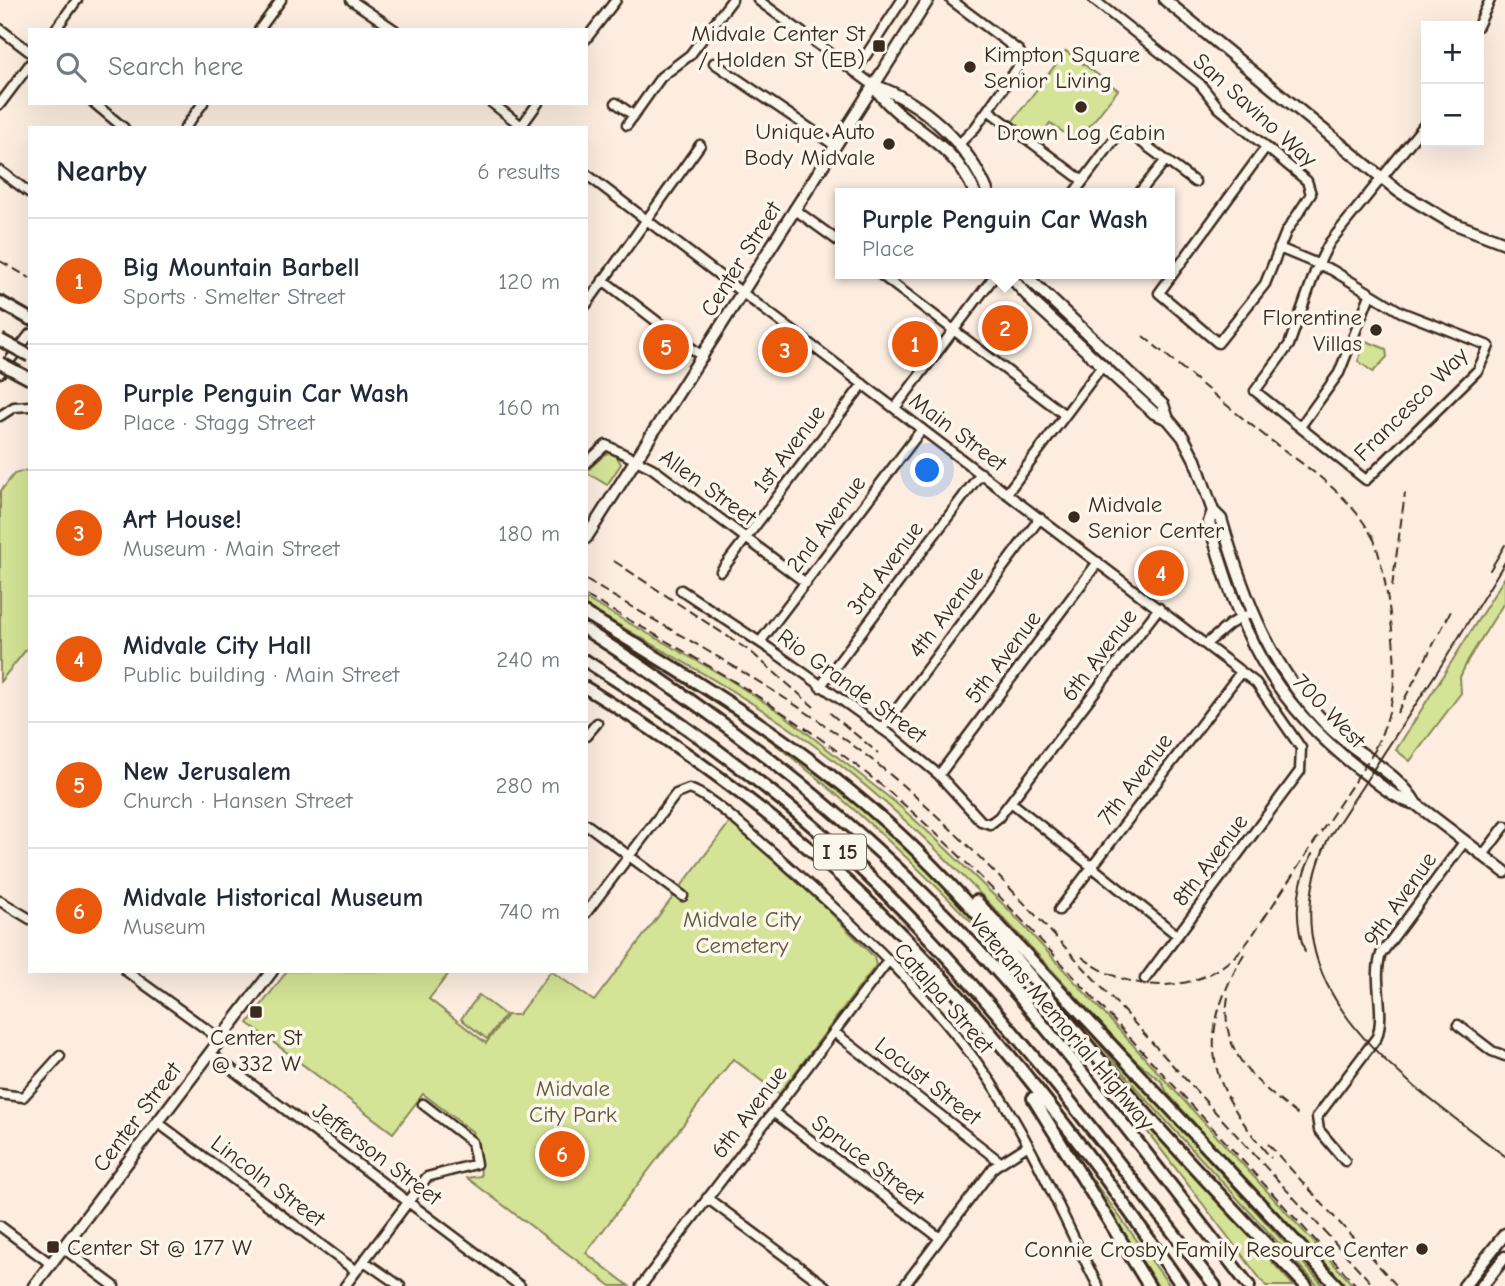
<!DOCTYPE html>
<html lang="en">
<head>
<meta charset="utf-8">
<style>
  body { margin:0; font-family:"Comic Neue",sans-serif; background:#f2f2f3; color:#1f2937 }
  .controls { position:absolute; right:21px; top:21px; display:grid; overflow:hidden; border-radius:0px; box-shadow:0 7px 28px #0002 }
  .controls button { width:63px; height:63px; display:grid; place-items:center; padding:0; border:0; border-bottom:2px solid #e0e1e3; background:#fff; color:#1f2937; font:35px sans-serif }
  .you { position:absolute; left:928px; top:471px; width:24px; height:24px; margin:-18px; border:5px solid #fff; border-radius:50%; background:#1a73e8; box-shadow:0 0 0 10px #1a73e833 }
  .badge { display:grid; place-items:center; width:46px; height:46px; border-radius:50%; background:#ea580c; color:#fff; font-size:23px; font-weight:700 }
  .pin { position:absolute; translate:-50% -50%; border:4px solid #fff; box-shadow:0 2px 7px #0006 }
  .popup { position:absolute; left:835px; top:188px; width:340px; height:91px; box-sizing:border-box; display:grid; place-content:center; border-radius:0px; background:#fff; filter:drop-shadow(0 2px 5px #0005); font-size:23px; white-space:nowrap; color:#747a83 }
  .popup b { font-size:26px; color:#1f2937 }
  .popup::after { content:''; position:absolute; left:50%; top:100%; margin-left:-14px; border:14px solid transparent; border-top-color:#fff }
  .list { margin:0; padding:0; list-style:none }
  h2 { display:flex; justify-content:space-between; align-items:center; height:91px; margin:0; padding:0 28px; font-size:30px }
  h2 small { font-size:23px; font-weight:400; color:#747a83 }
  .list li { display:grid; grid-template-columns:46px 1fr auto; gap:21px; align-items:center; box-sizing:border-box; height:126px; padding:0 28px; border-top:2px solid #e0e1e3 }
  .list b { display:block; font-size:26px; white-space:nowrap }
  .list p { margin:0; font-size:23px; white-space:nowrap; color:#747a83 }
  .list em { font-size:23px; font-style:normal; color:#747a83 }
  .icon { flex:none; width:38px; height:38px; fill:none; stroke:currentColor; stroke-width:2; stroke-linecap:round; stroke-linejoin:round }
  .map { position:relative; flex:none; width:1505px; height:1286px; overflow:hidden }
  .search { position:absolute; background:#fff; box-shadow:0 7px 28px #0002; left:28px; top:28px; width:560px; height:77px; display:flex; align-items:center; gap:18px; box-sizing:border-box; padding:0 24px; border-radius:0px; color:#747a83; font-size:26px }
  .panel { position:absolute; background:#fff; box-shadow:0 7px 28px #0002; left:28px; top:126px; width:560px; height:847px; border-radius:0px }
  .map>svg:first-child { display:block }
  .green { fill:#d4e396; stroke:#88865a; stroke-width:2 }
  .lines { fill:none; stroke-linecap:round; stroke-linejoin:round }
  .minor-casing { stroke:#3b2a1e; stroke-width:13 }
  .major-casing { stroke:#3b2a1e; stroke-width:15 }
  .highway-casing { stroke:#3b2a1e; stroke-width:16 }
  .minor { stroke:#fbf7ec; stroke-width:8 }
  .major { stroke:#fbf7ec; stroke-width:10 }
  .highway { stroke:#fbf7ec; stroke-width:10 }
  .tram { stroke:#3b2a1e; stroke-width:2 }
  .rail { stroke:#3b2a1e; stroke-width:2; stroke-dasharray:10 5; stroke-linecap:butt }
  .highway-bridge-casing { stroke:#3b2a1e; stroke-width:16; stroke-linecap:butt }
  .highway-bridge { stroke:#fbf7ec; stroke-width:10 }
  .poi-dot { fill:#3b2a1e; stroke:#fbf7ec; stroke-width:2.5 }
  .labels { text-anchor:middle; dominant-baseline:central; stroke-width:7; stroke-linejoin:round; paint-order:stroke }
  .shield { fill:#fbf7ec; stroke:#75685c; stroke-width:2 }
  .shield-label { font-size:21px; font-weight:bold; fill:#3b2a1e }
  .poi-label { font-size:23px; fill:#3b2a1e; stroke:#fbf7ec; text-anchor:end }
  .street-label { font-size:23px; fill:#3b2a1e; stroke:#fbf7ec }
  .park-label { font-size:23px; fill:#61583c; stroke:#fbf7ec }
</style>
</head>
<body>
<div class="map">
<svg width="1505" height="1286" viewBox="0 0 1505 1286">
  <rect width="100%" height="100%" fill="#fcede0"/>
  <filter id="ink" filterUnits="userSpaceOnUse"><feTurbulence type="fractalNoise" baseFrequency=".0143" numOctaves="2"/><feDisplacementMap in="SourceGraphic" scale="14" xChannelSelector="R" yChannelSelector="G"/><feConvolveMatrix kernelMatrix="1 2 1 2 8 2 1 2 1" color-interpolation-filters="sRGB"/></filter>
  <g filter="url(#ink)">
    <!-- green -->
    <path class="green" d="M 1066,51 L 1118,90 L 1077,142 L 1050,123 L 1037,141 L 1012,122 Z
      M 1366,341 L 1386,349 L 1387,357 L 1373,372 L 1358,361 Z
      M 610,453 L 616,455 L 621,464 L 607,485 L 586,472 L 605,454 Z
      M 30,469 L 30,645 L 0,682 L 0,492 L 14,474 Z
      M 1505,577 L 1505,601 L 1468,660 L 1460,677 L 1461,693 L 1410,761 L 1396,750 Z
      M 586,599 L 722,675 L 783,714 L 896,803 L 936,839 L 1010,911 L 1354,1286 L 1343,1286 L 1168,1094 L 1161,1081 L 1135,1060 C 1031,949 929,827 804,738 C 735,689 659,649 586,606 Z
      M 715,699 L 827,777 L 895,835 L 967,908 L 1128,1103 L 1294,1286 L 1266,1286 C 1187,1185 1111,1080 1027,983 C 934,877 829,781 715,699 Z
      M 730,822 L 824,906 L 874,957 L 876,965 L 779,1094 L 733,1059 L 586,1253 L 629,1286 L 611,1286 L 467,1178 L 481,1176 L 478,1146 L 471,1136 L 473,1132 L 423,1094 L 393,1133 L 248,1023 L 287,971 L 455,971 L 450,972 L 429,999 L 486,1043 L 507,1015 L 518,1015 L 551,971 L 594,1001 Z
      M 1049,984 L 1324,1286 L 1318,1286 L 1136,1088 Z
      M 479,995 L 505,1015 L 487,1039 L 461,1019 Z
      M 1074,1154 L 1170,1286 L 1158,1286 Z"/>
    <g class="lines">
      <defs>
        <path id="minor" d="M 351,0 L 395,30
          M 758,0 L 873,85
          M 951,0 L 1019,51 L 1023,60 L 975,128 L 959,144
          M 1094,0 L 1200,84 L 1219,108 L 1307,181 L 1311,194 L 1286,232 L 1265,284 L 1218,343 L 1159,293 L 1266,147
          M 1478,26 L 1490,0
          M 0,29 L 30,52
          M 55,30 L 77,0
          M 259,30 L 281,0
          M 586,39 L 616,0
          M 714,63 L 834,145
          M 855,72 L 902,0
          M 94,103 L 124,128
          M 492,103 L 524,128
          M 616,103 L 633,115
          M 0,104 L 30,64
          M 988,110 L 1083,181
          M 627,125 L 661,77 L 690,55 L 732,0
          M 185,128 L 203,103
          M 520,128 L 538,103
          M 0,171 L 30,193
          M 586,174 L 1256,683 L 1301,748 L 1300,771 L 1145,979
          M 1074,193 L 1116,137 L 1124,132 L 1132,135 L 1195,182
          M 1139,193 L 1166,160
          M 794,209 L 841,243
          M 1279,248 L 1332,270 L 1401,312 L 1489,346 L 1478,370 L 1366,480 L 1255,391 L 1289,345 L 1315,272 C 1320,262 1324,252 1330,242 L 1426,123
          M 880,274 L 1065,415
          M 603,280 L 703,357
          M 586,305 L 700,145
          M 0,373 L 30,334
          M 895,408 L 996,274
          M 0,416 L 14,407 L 30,406
          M 1300,427 L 1339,373 L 1370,295
          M 586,463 L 606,445 L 652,468 L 806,583
          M 1007,493 L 1102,366
          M 721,571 L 863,384
          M 681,590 L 770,649 L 892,736 L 939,775 L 981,821 L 990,824 L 999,817 L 1159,608
          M 760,642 L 922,429
          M 1206,644 L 1230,624 L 1251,613
          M 820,687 L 981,473
          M 882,729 L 1040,518
          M 586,736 L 597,723
          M 939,775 L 1098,562
          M 1011,802 L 1177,935
          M 586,824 L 683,896
          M 1483,855 L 1505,826
          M 0,901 L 30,919
          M 1059,910 L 1241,672
          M 586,913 L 676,794 L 689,789 C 711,795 757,840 777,856 C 860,930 948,1010 1006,1106 C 1041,1163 1067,1227 1098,1286
          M 126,971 L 220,1039
          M 1458,1025 L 1492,1051 L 1505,1056
          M 834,1032 L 999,1161
          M 210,1053 L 520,1286
          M 0,1094 L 23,1097 L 60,1056
          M 773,1112 L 940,1238
          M 157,1122 L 356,1271
          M 1345,1161 L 1319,1130 L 1317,1117 L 1377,1037 C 1386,1010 1372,981 1381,954 L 1465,841
          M 707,1198 L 825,1286
          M 0,1226 L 51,1264
          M 63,1248 L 114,1286
          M 364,1261 L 400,1286
          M 345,1286 L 427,1177 L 476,1164 L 472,1142 L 423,1104
          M 641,1286 L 888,961
          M 904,1286 L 994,1167 L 1027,1146"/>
        <path id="major" d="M 1165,0 L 1398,191 L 1450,222 L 1505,243
          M 873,85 C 924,102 968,144 988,193
          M 873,85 C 903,130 951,136 975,193
          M 1008,274 L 1034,303 L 1154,413 L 1168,419
          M 1024,274 L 1163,405 L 1168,419 L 1183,437 L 1195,460 L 1213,511 L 1221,519 C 1244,598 1271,671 1332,730 C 1358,755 1399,773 1416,804 L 1505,872
          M 1213,511 L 1209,522 C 1239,629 1268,698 1358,768 C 1377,782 1394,799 1416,804
          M 586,538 L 928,0
          M 34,1286 L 272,971
          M 1464,1286 L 1505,1234
          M 1482,1286 L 1505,1257"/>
        <path id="highway" d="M 0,302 L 30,319
          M 586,614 C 691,678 795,740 886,822 C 979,905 1052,1005 1133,1099 C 1188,1163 1248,1224 1306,1286
          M 586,630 C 740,728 884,841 1004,979 C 1090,1078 1169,1183 1249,1286
          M 586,661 C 706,736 824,826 921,929 C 1027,1041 1120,1165 1215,1286
          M 586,688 C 690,751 788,825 876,909 C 990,1020 1091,1155 1182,1286
          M 976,901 L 1337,1286
          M 1033,1098 L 1149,1286"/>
      </defs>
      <!-- minor casing -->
      <use href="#minor" class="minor-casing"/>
      <!-- major casing -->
      <use href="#major" class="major-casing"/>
      <!-- highway casing -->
      <use href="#highway" class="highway-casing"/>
      <!-- minor -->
      <use href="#minor" class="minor"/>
      <!-- major -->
      <use href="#major" class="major"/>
      <!-- highway -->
      <use href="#highway" class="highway"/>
      <!-- tram -->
      <path class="tram" d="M 1505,562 L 1446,658 L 1328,839 C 1260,988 1402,1078 1505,1156
        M 1490,570 L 1505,545
        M 1305,952 C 1293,918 1296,886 1312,854"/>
      <!-- rail -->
      <path class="rail" d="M 0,261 L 30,278
        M 1143,336 C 1182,368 1221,401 1260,432 C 1303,466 1350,491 1375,542
        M 1372,534 C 1382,560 1386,586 1390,614 C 1397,664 1399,705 1373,751
        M 614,561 L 751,652 L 814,707
        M 586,580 C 685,639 785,691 876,763 C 965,835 1041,921 1118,1005 C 1203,1099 1289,1192 1374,1286
        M 1392,587 L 1405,493
        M 586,596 C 687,652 786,708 876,781 C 961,850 1033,932 1107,1013 C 1191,1104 1274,1195 1357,1286
        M 830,713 L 878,753
        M 1397,713 L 1451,611
        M 1263,920 L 1379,744
        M 1244,954 C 1194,1041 1208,1083 1271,1158
        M 1082,957 C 1126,992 1192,997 1235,956 C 1248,944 1257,928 1267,913
        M 1228,997 C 1218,1055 1260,1086 1301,1117
        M 1268,1144 L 1397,1286"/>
      <defs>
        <path id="highway-bridge" d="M 0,340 L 30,356
          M 0,363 L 30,379"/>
      </defs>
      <!-- highway-bridge casing -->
      <use href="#highway-bridge" class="highway-bridge-casing"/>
      <!-- highway-bridge -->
      <use href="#highway-bridge" class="highway-bridge"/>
    </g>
  </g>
  <!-- markers -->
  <g class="poi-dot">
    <rect x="872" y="39" width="14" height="14" rx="3.5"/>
    <circle cx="970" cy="67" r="7"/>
    <circle cx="1081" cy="107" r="7"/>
    <circle cx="889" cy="144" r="7"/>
    <circle cx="1376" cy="330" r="7"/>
    <circle cx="1074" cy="517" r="7"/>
    <rect x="249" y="1005" width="14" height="14" rx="3.5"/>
    <rect x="46" y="1240" width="14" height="14" rx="3.5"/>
    <circle cx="1422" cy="1249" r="7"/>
  </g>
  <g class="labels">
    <!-- shield labels -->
    <rect class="shield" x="814" y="834.5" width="52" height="35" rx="5"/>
    <g class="shield-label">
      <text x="840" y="852">I 15</text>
    </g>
    <!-- poi labels -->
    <g class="poi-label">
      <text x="865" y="33">Midvale Center St<tspan x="865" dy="26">/ Holden St (EB)</tspan></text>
      <text x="984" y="54" text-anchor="start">Kimpton Square<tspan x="984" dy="26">Senior Living</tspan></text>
      <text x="875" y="131">Unique Auto<tspan x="875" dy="26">Body Midvale</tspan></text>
      <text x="1081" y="132" text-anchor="middle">Drown Log Cabin</text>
      <text x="1362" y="317">Florentine<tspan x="1362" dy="26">Villas</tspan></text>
      <text x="1088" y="504" text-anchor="start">Midvale<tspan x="1088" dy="26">Senior Center</tspan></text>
      <text x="256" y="1037" text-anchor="middle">Center St<tspan x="256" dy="26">@ 332 W</tspan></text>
      <text x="67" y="1247" text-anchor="start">Center St @ 177 W</text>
      <text x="1408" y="1249">Connie Crosby Family Resource Center</text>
    </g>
    <!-- street labels -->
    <g class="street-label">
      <text transform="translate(1255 110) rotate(42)">San Savino Way</text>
      <text transform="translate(741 259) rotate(-58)">Center Street</text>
      <text transform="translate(1411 404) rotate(-45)">Francesco Way</text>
      <text transform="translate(958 432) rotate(37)">Main Street</text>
      <text transform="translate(789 449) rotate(-53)">1st Avenue</text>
      <text transform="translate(708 487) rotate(36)">Allen Street</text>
      <text transform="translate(826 524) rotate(-53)">2nd Avenue</text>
      <text transform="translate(885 568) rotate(-53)">3rd Avenue</text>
      <text transform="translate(946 612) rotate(-53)">4th Avenue</text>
      <text transform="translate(1099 655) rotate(-53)">6th Avenue</text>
      <text transform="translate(1003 657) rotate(-53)">5th Avenue</text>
      <text transform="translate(852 686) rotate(36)">Rio Grande Street</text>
      <text transform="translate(1329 711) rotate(46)">700 West</text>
      <text transform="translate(1135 779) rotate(-53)">7th Avenue</text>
      <text transform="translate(1210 860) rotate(-53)">8th Avenue</text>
      <text transform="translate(1400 899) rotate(-55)">9th Avenue</text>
      <text transform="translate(944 998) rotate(49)">Catalpa Street</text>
      <text transform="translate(1062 1022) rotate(50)">Veterans Memorial Highway</text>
      <text transform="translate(928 1081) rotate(38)">Locust Street</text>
      <text transform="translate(749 1112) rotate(-53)">6th Avenue</text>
      <text transform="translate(137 1117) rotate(-53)">Center Street</text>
      <text transform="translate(377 1154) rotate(37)">Jefferson Street</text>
      <text transform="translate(868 1160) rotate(37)">Spruce Street</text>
      <text transform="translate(268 1181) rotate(37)">Lincoln Street</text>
    </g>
    <!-- park labels -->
    <g class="park-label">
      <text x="742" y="919">Midvale City<tspan x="742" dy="26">Cemetery</tspan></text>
      <text x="573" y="1088">Midvale<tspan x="573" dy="26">City Park</tspan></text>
    </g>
  </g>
</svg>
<div class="controls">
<button>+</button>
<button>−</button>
</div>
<div class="you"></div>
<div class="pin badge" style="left:915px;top:344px">1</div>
<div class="pin badge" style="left:1005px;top:328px">2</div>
<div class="popup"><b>Purple Penguin Car Wash</b>Place</div>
<div class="pin badge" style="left:785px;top:350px">3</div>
<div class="pin badge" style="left:1161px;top:573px">4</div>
<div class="pin badge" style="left:666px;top:347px">5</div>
<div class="pin badge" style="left:562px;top:1154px">6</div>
<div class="search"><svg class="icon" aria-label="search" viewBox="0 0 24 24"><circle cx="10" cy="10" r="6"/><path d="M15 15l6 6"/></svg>Search here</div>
<section class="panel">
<h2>Nearby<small>6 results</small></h2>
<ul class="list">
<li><span class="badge">1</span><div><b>Big Mountain Barbell</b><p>Sports · Smelter Street</p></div><em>120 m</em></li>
<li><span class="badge">2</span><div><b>Purple Penguin Car Wash</b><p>Place · Stagg Street</p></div><em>160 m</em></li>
<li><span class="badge">3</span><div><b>Art House!</b><p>Museum · Main Street</p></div><em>180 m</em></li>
<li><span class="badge">4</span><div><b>Midvale City Hall</b><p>Public building · Main Street</p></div><em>240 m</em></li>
<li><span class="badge">5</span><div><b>New Jerusalem</b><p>Church · Hansen Street</p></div><em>280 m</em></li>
<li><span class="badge">6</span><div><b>Midvale Historical Museum</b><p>Museum</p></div><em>740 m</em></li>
</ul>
</section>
</div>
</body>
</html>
